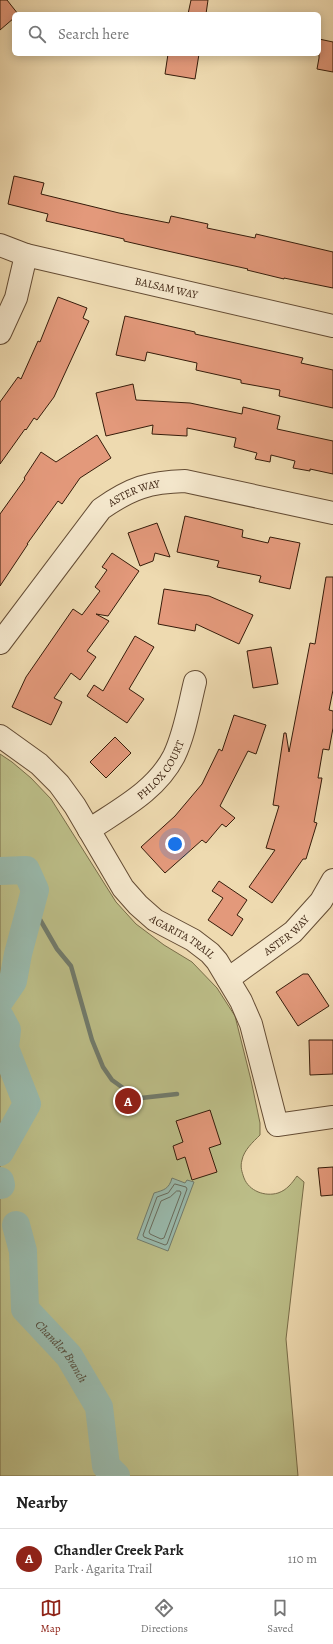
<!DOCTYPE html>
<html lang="en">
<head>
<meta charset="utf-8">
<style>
  body { margin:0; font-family:Alegreya,serif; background:#f2f2f2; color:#222 }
  .you { position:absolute; left:175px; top:844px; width:14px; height:14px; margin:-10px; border:3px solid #fff; border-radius:50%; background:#1a73e8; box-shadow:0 0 0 6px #1a73e833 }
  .badge { display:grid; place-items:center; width:26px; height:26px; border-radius:50%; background:#8f2418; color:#fff; font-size:13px; font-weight:700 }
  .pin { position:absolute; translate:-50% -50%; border:2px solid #fff; box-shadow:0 1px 4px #0006 }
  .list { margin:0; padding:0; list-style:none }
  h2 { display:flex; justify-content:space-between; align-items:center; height:52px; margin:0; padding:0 16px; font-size:17px }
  h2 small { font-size:13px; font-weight:400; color:#767676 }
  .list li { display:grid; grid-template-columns:26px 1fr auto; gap:12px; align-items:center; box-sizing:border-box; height:60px; padding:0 16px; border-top:1px solid #e0e0e0 }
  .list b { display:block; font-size:15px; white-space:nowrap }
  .list p { margin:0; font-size:13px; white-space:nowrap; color:#767676 }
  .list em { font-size:13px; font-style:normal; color:#767676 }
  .icon { flex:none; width:22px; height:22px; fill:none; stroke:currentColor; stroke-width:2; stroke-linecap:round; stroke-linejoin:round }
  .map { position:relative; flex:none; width:333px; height:1476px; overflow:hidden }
  .search { position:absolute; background:#fff; box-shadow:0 2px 10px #0003; left:12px; right:12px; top:12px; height:44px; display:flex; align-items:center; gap:10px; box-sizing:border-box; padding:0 14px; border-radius:6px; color:#767676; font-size:15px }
  .sheet { height:112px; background:#fff }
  nav { display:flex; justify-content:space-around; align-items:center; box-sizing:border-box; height:56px; border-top:1px solid #e0e0e0; background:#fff; font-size:11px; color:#767676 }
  nav a { display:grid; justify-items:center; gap:2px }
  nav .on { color:#8f2418 }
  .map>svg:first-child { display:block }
  .green { fill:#bcbe88; stroke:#796d49 }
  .water { fill:#99baad; stroke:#717b6c }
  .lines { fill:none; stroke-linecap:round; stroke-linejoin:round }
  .shore { stroke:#686b5c; stroke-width:1 }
  .stream { stroke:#717b6c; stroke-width:4.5 }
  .river { stroke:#99baad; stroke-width:28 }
  .building { fill:#e3997b; stroke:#361c0a }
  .minor-casing { stroke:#644c34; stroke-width:24 }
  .minor { stroke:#f4e7cc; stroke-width:22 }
  .labels { text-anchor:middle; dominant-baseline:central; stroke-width:3; stroke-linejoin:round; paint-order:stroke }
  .street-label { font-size:11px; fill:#361c0a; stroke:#f4e7cc }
  .water-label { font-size:12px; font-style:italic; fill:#544b3b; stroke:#f4e7cc }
</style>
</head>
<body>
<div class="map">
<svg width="333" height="1476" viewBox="0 0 333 1476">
  <rect width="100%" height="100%" fill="#eedab0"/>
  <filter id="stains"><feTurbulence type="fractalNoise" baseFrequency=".005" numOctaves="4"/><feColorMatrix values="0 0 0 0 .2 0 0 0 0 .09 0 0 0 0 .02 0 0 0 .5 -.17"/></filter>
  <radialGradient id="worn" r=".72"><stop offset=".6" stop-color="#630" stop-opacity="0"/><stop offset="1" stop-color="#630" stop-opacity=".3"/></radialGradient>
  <!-- green -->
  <path class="green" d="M 0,754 L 12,762 L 31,778 L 51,799 L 116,902 L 136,924 L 164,945 L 192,962 L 217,988 L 235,1016 L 251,1080 L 260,1123 L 260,1135 C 253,1142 244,1150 242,1160 C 240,1167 242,1172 244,1178 C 249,1191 265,1197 278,1193 C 287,1190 292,1183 297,1176 L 304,1182 L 286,1339 L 298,1476 L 0,1476 Z"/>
  <!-- water -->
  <path class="water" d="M 172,1178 L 185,1183 L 187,1180 L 194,1182 L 168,1251 L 137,1239 L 154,1193 C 164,1190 169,1189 172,1178 Z"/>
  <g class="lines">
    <!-- shore -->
    <path class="shore" d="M 175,1184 L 186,1187 L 187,1189 L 167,1244 L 165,1245 L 144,1237 L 143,1235 L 157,1197 L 168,1193 Z
      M 177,1191 L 180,1191 L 181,1193 L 164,1238 L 161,1239 L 150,1234 L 149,1232 L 161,1201 L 170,1197 Z"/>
    <!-- stream -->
    <path class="stream" d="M 31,904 L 57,949 L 71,966 L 92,1040 L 103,1067 L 112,1080 L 130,1093 L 141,1098 L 177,1094"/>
    <!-- river -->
    <g class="river">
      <path d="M 0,871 L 26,870 L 35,890 L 18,954 L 13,981 L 0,1000"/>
      <path d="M 0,1017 L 7,1030 L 5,1048 L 27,1104 L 0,1152"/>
      <path d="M 0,1181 L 1,1185"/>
      <path id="s1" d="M 16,1225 L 23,1251 L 25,1309 L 69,1356 L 99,1407 L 106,1466 L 116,1476"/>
    </g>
  </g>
  <!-- building -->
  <path class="building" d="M 0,0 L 7,0 L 18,14 L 14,14 L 14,18 L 0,30 Z
    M 191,0 L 208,0 L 206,14 L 188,14 Z
    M 319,39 L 333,42 L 333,72 L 317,69 L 319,58 Z
    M 168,54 L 199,54 L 195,79 L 165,74 Z
    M 14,176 L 44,183 L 41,194 L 119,213 L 169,223 L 171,216 L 208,224 L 207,228 L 255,238 L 256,234 L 333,252 L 333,288 L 284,278 L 284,279 L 247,270 L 248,269 L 163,250 L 124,241 L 124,239 L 46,221 L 48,214 L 8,204 Z
    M 58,297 L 87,308 L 83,318 L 89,321 L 54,397 L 37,420 L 34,418 L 26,430 L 25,429 L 0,464 L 0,402 L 18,377 L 21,379 L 38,341 L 40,342 Z
    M 125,316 L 195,332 L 195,334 L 303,358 L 301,363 L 333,370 L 333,408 L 279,396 L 280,390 L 241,383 L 241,380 L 196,370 L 197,363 L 147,352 L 145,361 L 116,355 Z
    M 133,384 L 136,400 L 190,403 L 242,414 L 243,407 L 280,416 L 277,429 L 333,441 L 333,474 L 310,469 L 310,471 L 293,468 L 295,461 L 271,455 L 270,462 L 255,459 L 257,453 L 234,447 L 236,438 L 187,428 L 187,436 L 152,434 L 153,425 L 106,436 L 96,393 Z
    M 97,435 L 111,458 L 80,478 L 62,504 L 58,501 L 27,544 L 28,544 L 0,586 L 0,514 L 25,479 L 24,478 L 41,452 L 56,462 Z
    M 185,516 L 243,530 L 242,537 L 268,543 L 270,537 L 300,543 L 290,589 L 259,582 L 261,576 L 217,567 L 219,561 L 177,552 Z
    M 157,523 L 170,557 L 155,553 L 153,561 L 140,566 L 128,533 Z
    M 112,553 L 139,571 L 108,616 L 96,614 L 109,621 L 87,651 L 96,657 L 80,680 L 71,673 L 54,698 L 62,702 L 51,725 L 12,707 L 26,677 L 73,609 L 82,615 L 100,591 L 95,587 L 107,570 L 102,567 Z
    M 326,577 L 333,577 L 333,690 L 329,710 L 333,711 L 333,728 L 329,750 L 323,749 L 318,778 L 322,778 L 314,822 L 317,823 L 306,859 L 303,859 L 272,903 L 249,887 L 275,850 L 266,848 L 279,806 L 273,805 L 284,733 L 286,733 L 289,752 L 310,643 L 315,644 Z
    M 164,589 L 209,596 L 253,615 L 239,644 L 196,624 L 195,631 L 158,624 Z
    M 135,636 L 154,647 L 129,689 L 144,699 L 127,723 L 87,696 L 94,685 L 103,691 Z
    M 271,647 L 278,684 L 253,688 L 247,651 Z
    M 234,715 L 266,725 L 256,754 L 248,751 L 220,806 L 235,818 L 226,827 L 222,824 L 206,843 L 202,840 L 165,873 L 141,847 L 175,816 L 202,784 L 219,749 L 222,751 Z
    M 115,737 L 131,753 L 106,778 L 90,762 Z
    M 219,881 L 247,900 L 237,915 L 243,919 L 232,936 L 208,920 L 223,898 L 212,891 Z
    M 303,974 L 308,974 L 329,1006 L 298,1026 L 276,992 Z
    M 309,1040 L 333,1040 L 333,1074 L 310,1075 Z
    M 210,1110 L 221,1144 L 209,1148 L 217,1172 L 192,1180 L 185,1157 L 177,1160 L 173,1146 L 183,1142 L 176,1121 Z
    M 333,1167 L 333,1195 L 321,1196 L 318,1168 Z"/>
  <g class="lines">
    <defs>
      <g id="minor">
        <path id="s2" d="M 0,245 L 26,255 L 333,326"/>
        <path d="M 0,333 L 16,298 L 26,255"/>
        <path id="s3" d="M 0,643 L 101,509 C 131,488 149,482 185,481 L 333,513"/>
        <path id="s4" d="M 0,736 L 39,764 L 59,784 L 75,806 L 123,888 L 138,905 L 155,920 L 193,940 L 210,953 L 217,961 L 241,1001 L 251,1024 L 277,1125 L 333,1117"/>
        <path id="s5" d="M 89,830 C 120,809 156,791 174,756 C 185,733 189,706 195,682"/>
        <path id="s6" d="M 228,979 L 293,932 L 321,901 L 333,880"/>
      </g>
    </defs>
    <!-- minor casing -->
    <use href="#minor" class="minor-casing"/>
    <!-- minor -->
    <use href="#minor" class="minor"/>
  </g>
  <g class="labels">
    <!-- street labels -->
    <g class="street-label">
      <text stroke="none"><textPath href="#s2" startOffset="172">BALSAM WAY</textPath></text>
      <text stroke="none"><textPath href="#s3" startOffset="205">ASTER WAY</textPath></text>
      <text stroke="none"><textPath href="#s5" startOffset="95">PHLOX COURT</textPath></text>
      <text stroke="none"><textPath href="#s6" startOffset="73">ASTER WAY</textPath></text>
      <text stroke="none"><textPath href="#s4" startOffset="276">AGARITA TRAIL</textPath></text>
    </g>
    <!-- water labels -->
    <g class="water-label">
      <text stroke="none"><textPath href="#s1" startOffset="141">Chandler Branch</textPath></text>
    </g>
  </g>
  <rect width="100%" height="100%" filter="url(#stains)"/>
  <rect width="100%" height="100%" fill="url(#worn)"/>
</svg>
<div class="you"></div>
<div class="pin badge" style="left:128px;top:1101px">A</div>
<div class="search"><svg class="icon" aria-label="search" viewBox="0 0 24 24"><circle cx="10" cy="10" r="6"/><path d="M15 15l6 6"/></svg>Search here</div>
</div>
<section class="sheet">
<h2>Nearby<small></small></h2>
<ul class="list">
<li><span class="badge">A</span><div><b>Chandler Creek Park</b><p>Park · Agarita Trail</p></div><em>110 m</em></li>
</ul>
</section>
<nav>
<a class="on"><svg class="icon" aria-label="map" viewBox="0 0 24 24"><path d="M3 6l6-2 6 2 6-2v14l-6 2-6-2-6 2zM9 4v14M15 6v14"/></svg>Map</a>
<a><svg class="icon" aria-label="directions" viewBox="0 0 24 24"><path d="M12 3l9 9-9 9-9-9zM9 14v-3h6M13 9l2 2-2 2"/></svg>Directions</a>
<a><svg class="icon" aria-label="saved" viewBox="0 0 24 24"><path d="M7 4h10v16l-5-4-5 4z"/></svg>Saved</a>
</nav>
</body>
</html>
